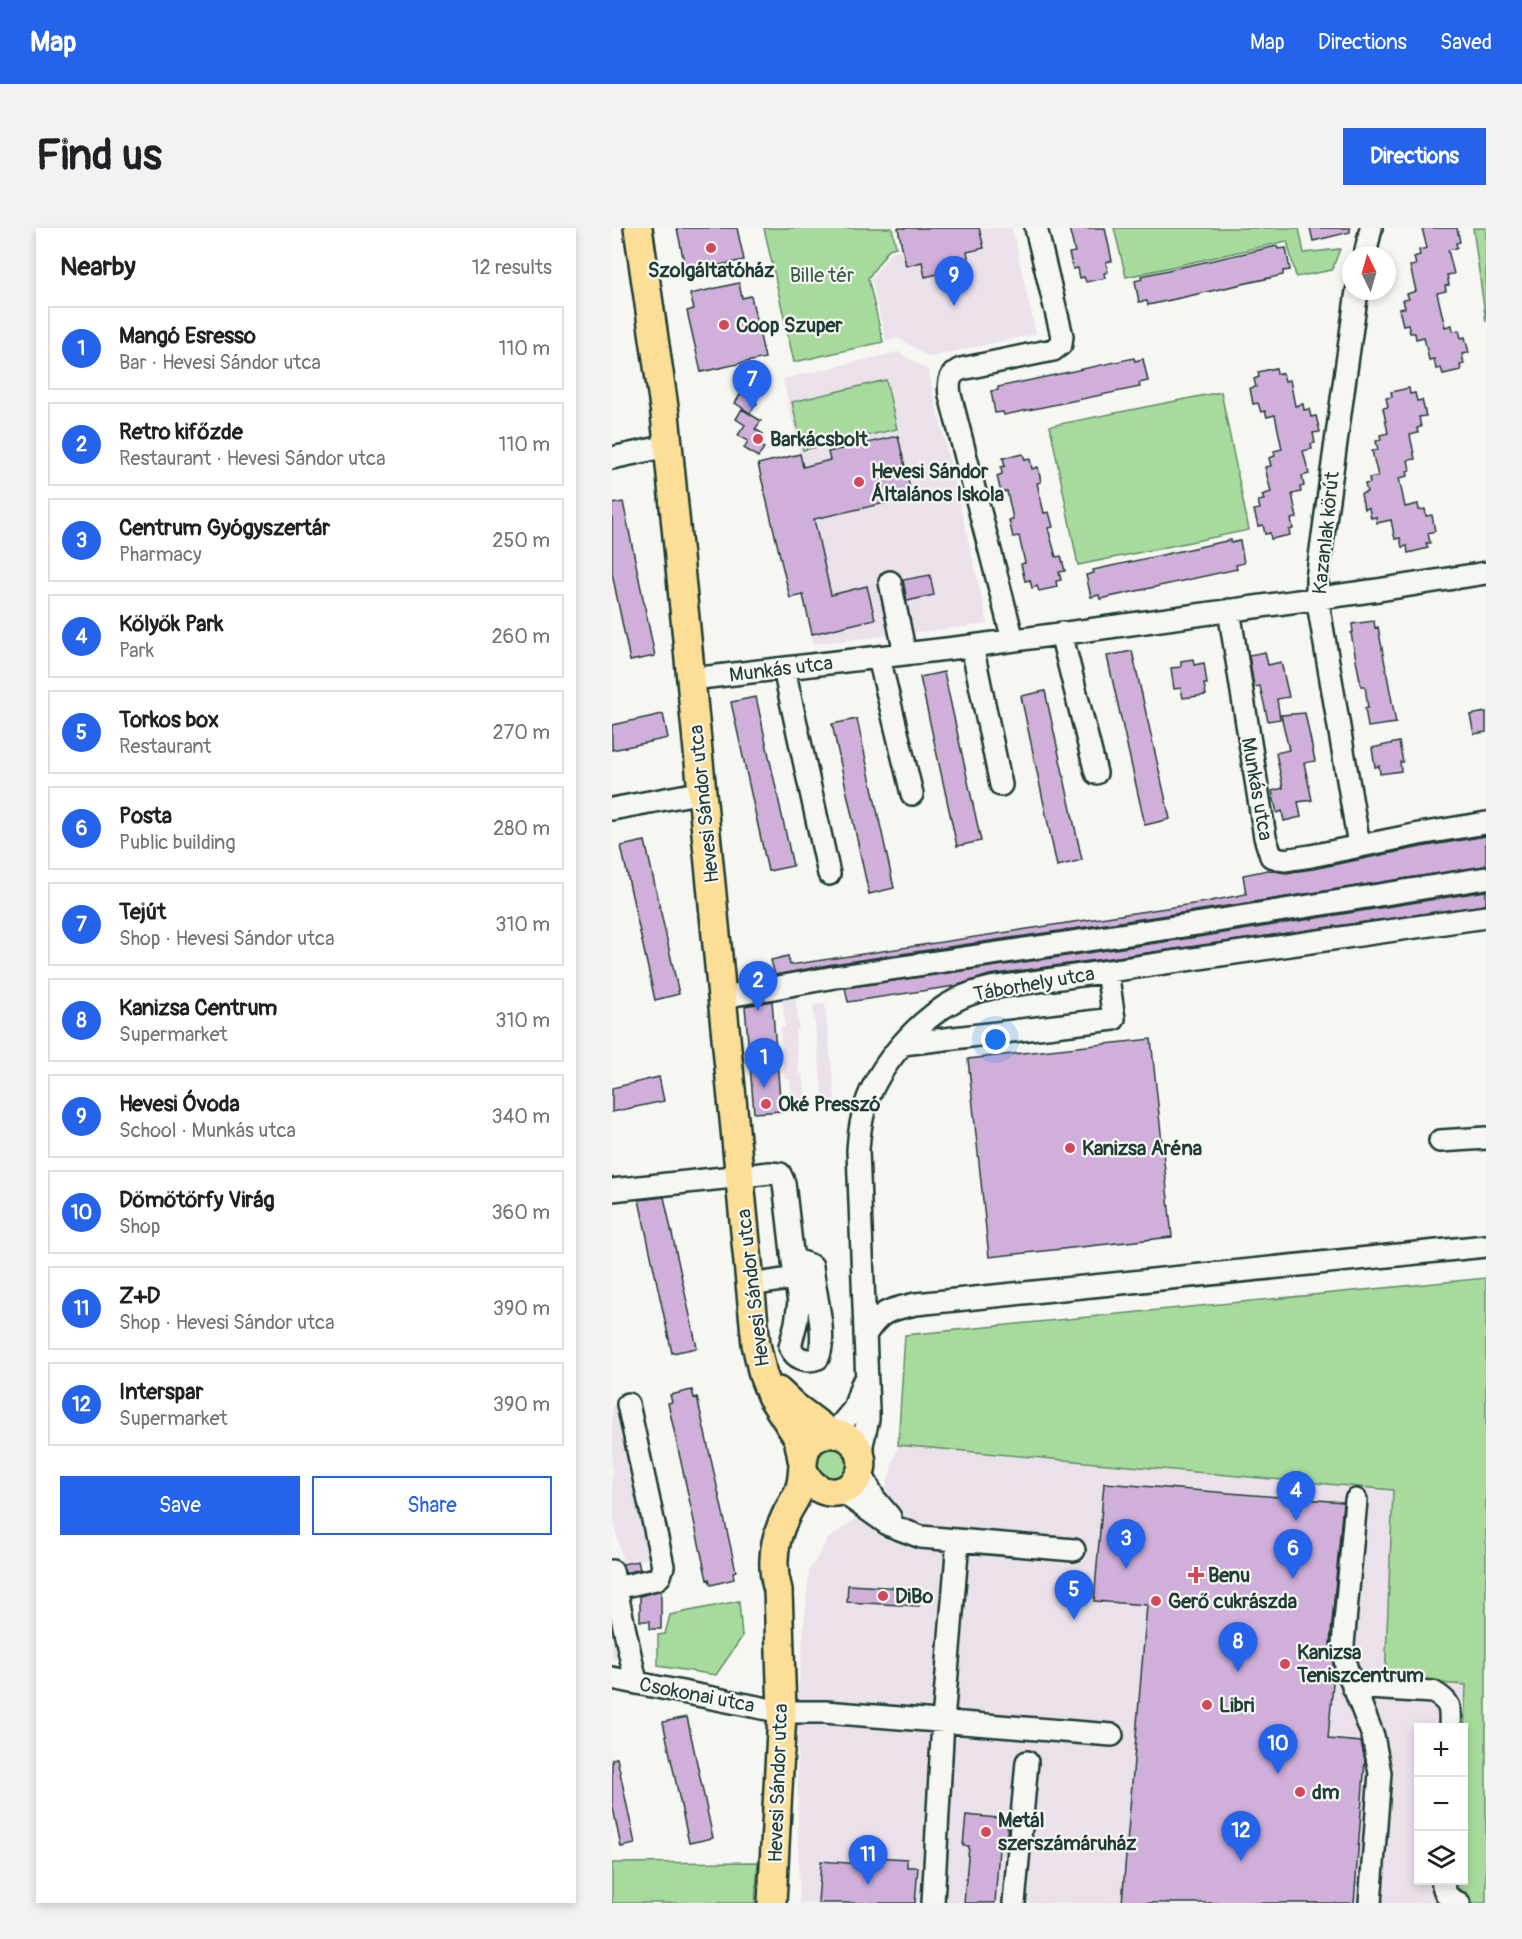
<!DOCTYPE html>
<html lang="en">
<head>
<meta charset="utf-8">
<style>
  body { margin:0; font-family:Pangolin,sans-serif; background:#f2f2f2; color:#202124 }
  .controls { position:absolute; right:18px; bottom:18px; display:grid; overflow:hidden; border-radius:0px; box-shadow:0 3px 9px #0003 }
  .controls button { width:54px; height:54px; display:grid; place-items:center; padding:0; border:0; border-bottom:2px solid #e0e0e0; background:#fff; color:#202124; font:30px sans-serif }
  .compass { position:absolute; left:730px; top:18px; width:54px; height:54px; border-radius:50%; background:#fff; box-shadow:0 3px 9px #0003; rotate:355deg }
  .you { position:absolute; left:384px; top:812px; width:21px; height:21px; margin:-15px; border:4px solid #fff; border-radius:50%; background:#1a73e8; box-shadow:0 0 0 9px #1a73e833 }
  .badge { display:grid; place-items:center; width:39px; height:39px; border-radius:50%; background:#2563eb; color:#fff; font-size:20px; font-weight:700 }
  .pin { position:absolute; translate:-50% -50px; filter:drop-shadow(0 2px 3px #0008) }
  .pin::after { content:''; position:absolute; top:32px; width:21px; height:18px; background:inherit; clip-path:polygon(0 0,100% 0,50% 100%) }
  .list { margin:0; padding:0; list-style:none }
  h2 { display:flex; justify-content:space-between; align-items:center; height:78px; margin:0; padding:0 24px; font-size:26px }
  h2 small { font-size:20px; font-weight:400; color:#757577 }
  .list li { display:grid; grid-template-columns:39px 1fr auto; gap:18px; align-items:center; box-sizing:border-box; height:84px; margin:0 12px 12px; padding:0 12px; border:2px solid #e0e0e0; border-radius:0px }
  .list b { display:block; font-size:22px; white-space:nowrap }
  .list p { margin:0; font-size:20px; white-space:nowrap; color:#757577 }
  .list em { font-size:20px; font-style:normal; color:#757577 }
  .actions { display:flex; gap:12px; padding:18px 24px }
  .actions a { flex:1; padding:14px 0; border:2px solid #2563eb; border-radius:0px; text-align:center; font-size:21px; color:#2563eb }
  .actions .main { background:#2563eb; color:#fff }
  .icon { flex:none; width:33px; height:33px; fill:none; stroke:currentColor; stroke-width:2; stroke-linecap:round; stroke-linejoin:round }
  .map { position:relative; flex:none; width:874px; height:1675px; overflow:hidden; border-radius:0px }
  header { display:flex; align-items:center; gap:36px; box-sizing:border-box; height:84px; padding:0 30px; background:#2563eb; color:#fff }
  header strong { font-size:28px }
  nav { display:flex; gap:33px; margin-inline-start:auto; font-size:21px }
  .intro { display:flex; align-items:center; justify-content:space-between; box-sizing:border-box; height:144px; padding:0 36px }
  h1 { margin:0; font-size:42px }
  .button { padding:15px 27px; border-radius:0px; background:#2563eb; color:#fff; font-size:21px; font-weight:700 }
  main { display:flex; gap:36px; padding:0 36px }
  aside { flex:1; background:#fff; border-radius:0px; box-shadow:0 3px 9px #0003 }
  .map>svg:first-child { display:block }
  .built { fill:#ebe1eb }
  .green { fill:#a7db9d; stroke:#638c68; stroke-width:1.5 }
  .building { fill:#d0b0db; stroke:#1f3d34; stroke-width:1.5 }
  .lines { fill:none; stroke-linecap:round; stroke-linejoin:round }
  .minor-casing { stroke:#1f3d34; stroke-width:26 }
  .major-casing { stroke:#1f3d34; stroke-width:32 }
  .minor { stroke:#f6f6f2; stroke-width:21 }
  .major { stroke:#fcde96; stroke-width:27 }
  .poi-dot { fill:#d1495b; stroke:#f6f6f2; stroke-width:2 }
  .labels { text-anchor:middle; dominant-baseline:central; stroke-width:4.5; stroke-linejoin:round; paint-order:stroke }
  .poi-label { font-size:20px; font-weight:bold; fill:#1f3d34; stroke:#f6f6f2; text-anchor:start }
  .park-label { font-size:20px; fill:#3a5d49; stroke:#f6f6f2 }
  .street-label { font-size:20px; fill:#1f3d34; stroke:#f6f6f2 }
</style>
</head>
<body>
<header>
<strong>Map</strong>
<nav><a>Map</a><a>Directions</a><a>Saved</a></nav>
</header>
<div class="intro"><h1>Find us</h1><a class="button">Directions</a></div>
<main>
<aside>
<h2>Nearby<small>12 results</small></h2>
<ul class="list">
<li><span class="badge">1</span><div><b>Mangó Esresso</b><p>Bar · Hevesi Sándor utca</p></div><em>110 m</em></li>
<li><span class="badge">2</span><div><b>Retro kifőzde</b><p>Restaurant · Hevesi Sándor utca</p></div><em>110 m</em></li>
<li><span class="badge">3</span><div><b>Centrum Gyógyszertár</b><p>Pharmacy</p></div><em>250 m</em></li>
<li><span class="badge">4</span><div><b>Kölyök Park</b><p>Park</p></div><em>260 m</em></li>
<li><span class="badge">5</span><div><b>Torkos box</b><p>Restaurant</p></div><em>270 m</em></li>
<li><span class="badge">6</span><div><b>Posta</b><p>Public building</p></div><em>280 m</em></li>
<li><span class="badge">7</span><div><b>Tejút</b><p>Shop · Hevesi Sándor utca</p></div><em>310 m</em></li>
<li><span class="badge">8</span><div><b>Kanizsa Centrum</b><p>Supermarket</p></div><em>310 m</em></li>
<li><span class="badge">9</span><div><b>Hevesi Óvoda</b><p>School · Munkás utca</p></div><em>340 m</em></li>
<li><span class="badge">10</span><div><b>Dömötörfy Virág</b><p>Shop</p></div><em>360 m</em></li>
<li><span class="badge">11</span><div><b>Z+D</b><p>Shop · Hevesi Sándor utca</p></div><em>390 m</em></li>
<li><span class="badge">12</span><div><b>Interspar</b><p>Supermarket</p></div><em>390 m</em></li>
</ul>
<div class="actions"><a class="main">Save</a><a>Share</a></div>
</aside>
<div class="map">
<svg width="874" height="1675" viewBox="0 0 874 1675">
  <rect width="100%" height="100%" fill="#f6f6f2"/>
  <filter id="ink" filterUnits="userSpaceOnUse"><feTurbulence type="fractalNoise" baseFrequency=".0167" numOctaves="2"/><feDisplacementMap in="SourceGraphic" scale="12" xChannelSelector="R" yChannelSelector="G"/><feConvolveMatrix kernelMatrix="1 2 1 2 8 2 1 2 1" color-interpolation-filters="sRGB"/></filter>
  <g filter="url(#ink)">
    <!-- built -->
    <path class="built" d="M 286,0 L 400,0 L 424,106 L 317,129 L 286,110 L 274,113 L 259,51 L 279,24 L 291,21 Z
      M 286,124 L 316,142 L 376,396 L 201,416 L 191,367 L 178,370 L 157,283 L 188,226 L 171,151 Z
      M 183,766 L 187,802 L 183,803 L 187,846 L 191,846 L 195,880 L 181,882 L 178,851 L 173,851 L 168,800 L 173,799 L 170,768 Z
      M 213,776 L 224,879 L 212,880 L 201,777 Z
      M 8,1176 L 24,1264 L 39,1330 L 10,1336 L 9,1332 L 10,1331 L 0,1284 L 0,1178 Z
      M 286,1217 L 781,1262 L 774,1451 L 854,1457 L 852,1508 L 852,1500 L 806,1500 L 806,1652 L 843,1653 L 842,1675 L 187,1675 L 185,1477 L 197,1343 L 216,1311 L 271,1270 Z
      M 0,1388 L 9,1432 L 0,1430 Z"/>
    <!-- green -->
    <path class="green" d="M 152,0 L 280,0 L 284,19 L 277,21 L 256,50 L 271,114 L 182,134 Z
      M 502,0 L 687,0 L 692,25 L 728,21 L 720,42 L 684,49 L 675,13 L 514,49 Z
      M 861,0 L 874,0 L 874,94 Z
      M 274,152 L 285,201 L 191,222 L 180,174 Z
      M 609,164 L 637,302 L 466,337 L 438,198 Z
      M 874,1050 L 874,1675 L 842,1675 L 843,1653 L 852,1652 L 852,1508 L 854,1457 L 773,1451 L 781,1262 L 286,1217 L 293,1107 Z
      M 222,1216 L 238,1228 L 234,1247 L 221,1253 L 204,1243 L 205,1224 Z
      M 127,1373 L 130,1409 L 104,1447 L 46,1438 L 46,1407 L 53,1406 L 58,1387 Z
      M 146,1634 L 143,1675 L 0,1675 L 0,1635 Z"/>
    <!-- building -->
    <path class="building" d="M 65,0 L 125,0 L 132,32 L 74,44 Z
      M 286,0 L 367,0 L 372,20 L 355,24 L 358,38 L 313,49 L 310,34 L 294,38 Z
      M 457,0 L 493,0 L 500,33 L 494,34 L 496,44 L 492,45 L 493,50 L 474,54 L 472,49 L 468,50 L 466,40 L 461,41 L 457,25 L 463,24 Z
      M 698,0 L 738,0 L 738,4 L 701,13 Z
      M 810,0 L 845,0 L 848,14 L 844,15 L 845,20 L 836,22 L 842,46 L 835,47 L 837,57 L 833,58 L 834,63 L 825,65 L 833,99 L 840,97 L 841,103 L 847,102 L 849,110 L 853,109 L 857,125 L 850,126 L 852,136 L 848,137 L 849,142 L 831,146 L 829,140 L 824,141 L 822,131 L 817,132 L 812,109 L 804,111 L 803,105 L 798,105 L 796,96 L 791,97 L 787,81 L 793,80 L 791,72 L 797,71 L 795,66 L 804,63 L 798,38 L 804,37 L 802,29 L 808,27 L 807,22 L 815,20 Z
      M 665,18 L 666,21 L 674,20 L 678,42 L 671,43 L 671,47 L 536,77 L 535,73 L 527,74 L 523,53 L 530,51 L 529,48 Z
      M 127,55 L 130,70 L 139,68 L 153,130 L 89,144 L 75,83 L 82,81 L 78,66 Z
      M 522,130 L 523,133 L 531,131 L 536,153 L 527,155 L 528,159 L 392,187 L 391,184 L 383,185 L 379,163 L 386,162 L 386,159 Z
      M 664,140 L 665,146 L 671,145 L 673,153 L 678,152 L 683,178 L 691,176 L 692,182 L 697,181 L 699,189 L 704,188 L 708,204 L 701,205 L 703,215 L 699,216 L 700,221 L 691,223 L 697,246 L 690,248 L 692,258 L 688,259 L 689,264 L 680,266 L 685,290 L 679,291 L 681,301 L 677,302 L 678,307 L 659,311 L 658,305 L 653,306 L 651,297 L 646,298 L 642,282 L 648,281 L 646,273 L 652,272 L 650,267 L 659,264 L 653,239 L 659,238 L 657,230 L 663,228 L 662,223 L 670,221 L 663,187 L 655,189 L 653,183 L 649,184 L 646,175 L 641,176 L 638,160 L 644,159 L 642,151 L 647,149 L 646,144 Z
      M 797,160 L 798,166 L 803,165 L 805,173 L 810,172 L 814,188 L 807,189 L 809,199 L 805,200 L 806,205 L 798,207 L 803,231 L 796,232 L 798,242 L 795,243 L 796,248 L 787,250 L 793,279 L 806,276 L 807,282 L 813,281 L 814,288 L 820,287 L 823,303 L 816,305 L 818,315 L 814,315 L 816,320 L 796,325 L 795,318 L 790,319 L 788,310 L 783,311 L 779,292 L 765,295 L 764,289 L 759,290 L 757,280 L 752,281 L 749,266 L 755,264 L 753,256 L 758,255 L 757,250 L 766,248 L 760,223 L 766,222 L 764,213 L 769,212 L 768,207 L 776,205 L 771,180 L 776,179 L 774,170 L 780,169 L 779,164 Z
      M 129,165 L 145,175 L 138,185 L 123,175 Z
      M 130,181 L 149,193 L 143,201 L 151,206 L 145,215 L 152,220 L 146,229 L 132,220 L 136,213 L 126,207 L 133,197 L 124,191 Z
      M 286,208 L 300,269 L 202,291 L 219,367 L 255,358 L 263,391 L 200,406 L 191,367 L 178,370 L 146,236 L 188,226 L 191,239 L 218,232 L 216,224 Z
      M 411,226 L 413,232 L 418,231 L 420,241 L 426,239 L 429,254 L 425,255 L 432,285 L 437,284 L 441,299 L 436,300 L 444,329 L 449,328 L 453,343 L 447,344 L 449,352 L 444,353 L 445,359 L 427,363 L 425,358 L 420,360 L 418,352 L 413,353 L 409,336 L 413,335 L 407,308 L 401,309 L 397,292 L 401,291 L 395,263 L 389,265 L 385,248 L 390,246 L 389,239 L 393,238 L 391,230 Z
      M 11,274 L 43,428 L 18,433 L 0,345 L 0,276 Z
      M 619,312 L 619,315 L 628,313 L 632,335 L 624,337 L 625,341 L 488,371 L 487,367 L 479,369 L 474,347 L 482,345 L 481,342 Z
      M 318,347 L 322,367 L 295,373 L 291,352 Z
      M 762,393 L 763,400 L 766,399 L 784,495 L 756,499 L 753,480 L 756,480 L 753,458 L 749,458 L 739,405 L 741,404 L 740,396 Z
      M 520,423 L 558,591 L 533,597 L 495,428 Z
      M 653,424 L 656,437 L 669,434 L 677,469 L 665,471 L 668,491 L 656,493 L 648,458 L 642,459 L 637,427 Z
      M 581,431 L 582,437 L 592,435 L 595,456 L 592,456 L 594,467 L 571,470 L 569,460 L 562,461 L 559,440 L 569,439 L 569,433 Z
      M 332,444 L 369,613 L 345,618 L 308,449 Z
      M 433,463 L 470,632 L 445,638 L 409,468 Z
      M 144,469 L 181,638 L 156,643 L 119,474 Z
      M 874,484 L 874,504 L 862,506 L 858,487 Z
      M 693,485 L 703,533 L 692,535 L 700,572 L 686,574 L 689,589 L 672,593 L 670,583 L 665,585 L 660,563 L 671,560 L 664,525 L 677,522 L 669,487 Z
      M 51,486 L 56,510 L 0,522 L 0,497 Z
      M 245,491 L 282,660 L 257,666 L 220,496 Z
      M 787,514 L 791,534 L 788,534 L 789,543 L 768,546 L 767,538 L 763,539 L 760,520 Z
      M 874,608 L 874,638 L 589,682 L 221,736 L 163,747 L 159,732 L 176,728 L 178,737 L 594,674 L 634,666 L 631,647 L 656,642 L 674,645 L 701,641 L 809,619 Z
      M 33,613 L 67,766 L 43,772 L 9,618 Z
      M 874,663 L 874,677 L 377,747 L 343,758 L 236,774 L 233,760 L 593,708 Z
      M 160,773 L 169,883 L 142,885 L 133,778 Z
      M 539,811 L 560,1009 L 377,1029 L 356,831 Z
      M 47,849 L 52,873 L 0,884 L 0,860 Z
      M 52,969 L 85,1120 L 60,1125 L 27,972 Z
      M 80,1162 L 82,1170 L 85,1169 L 124,1343 L 121,1344 L 122,1351 L 99,1357 L 97,1351 L 95,1352 L 56,1175 L 60,1174 L 58,1167 Z
      M 492,1255 L 731,1274 L 718,1416 L 722,1443 L 716,1511 L 749,1514 L 753,1532 L 742,1675 L 510,1675 L 535,1377 L 482,1373 Z
      M 26,1333 L 28,1341 L 13,1345 L 10,1336 Z
      M 236,1357 L 308,1361 L 307,1378 L 235,1374 Z
      M 49,1362 L 49,1401 L 38,1401 L 38,1393 L 28,1393 L 28,1368 Z
      M 75,1489 L 101,1610 L 77,1615 L 51,1494 Z
      M 5,1530 L 23,1616 L 9,1619 L 0,1575 L 0,1531 Z
      M 354,1587 L 396,1591 L 394,1621 L 387,1620 L 383,1675 L 352,1675 L 357,1618 L 351,1618 Z
      M 262,1629 L 295,1631 L 295,1639 L 306,1639 L 303,1675 L 206,1675 L 209,1633 L 261,1637 Z"/>
    <g class="lines">
      <defs>
        <path id="minor" d="M 753,27 L 759,0
          M 745,63 L 705,351 L 705,369 L 747,617
          M 0,230 L 56,218
          M 278,354 L 293,426
          M 617,382 L 653,609 L 659,628 L 672,632 L 699,628 L 807,606 L 874,595
          M 449,405 L 484,545
          M 401,412 L 338,167 C 336,155 337,146 349,141 L 441,122 L 449,116 L 450,108 L 424,0
          M 360,418 L 389,557
          M 267,430 L 300,566
          M 172,441 L 217,646
          M 80,451 L 360,418 L 766,362 L 874,345
          M 0,581 L 91,564
          M 111,769 L 223,749 L 591,695 L 874,650
          M 291,816 L 502,791 L 495,743
          M 828,913 L 874,910
          M 0,962 L 158,945 L 168,946 L 172,955 L 183,1050 L 139,1057
          M 180,1027 L 185,1032 L 200,1038 C 202,1063 216,1109 206,1130 C 194,1135 183,1130 178,1119 L 184,1095 L 187,1074 L 183,1050
          M 253,1107 C 269,1082 277,1082 304,1076 L 874,1018
          M 222,1205 L 242,1181 L 250,1156
          M 248,1225 L 256,1191 L 256,1182 L 246,922 C 247,906 249,891 254,876 C 267,837 307,791 344,772 C 355,766 366,763 379,760 L 874,689
          M 248,1243 L 262,1270 L 278,1289
          M 229,1263 L 277,1297 L 309,1309 L 462,1322
          M 744,1272 L 731,1417 L 734,1439 L 761,1508 L 768,1545 L 758,1675
          M 0,1343 L 24,1454
          M 4,1360 L 44,1351 L 48,1348 L 51,1338 L 16,1176
          M 0,1450 L 170,1484 L 213,1484 L 500,1507
          M 741,1459 L 821,1464 C 839,1474 839,1480 838,1500
          M 830,1652 C 832,1664 835,1671 847,1675
          M 321,1675 L 331,1493 L 346,1313
          M 402,1675 L 415,1534"/>
        <path id="major" d="M 26,0 L 53,186 L 144,1116 L 151,1147 L 159,1168 L 186,1210 L 190,1231
          M 166,1163 L 182,1178 L 218,1205
          M 160,1675 L 170,1484 L 166,1362 C 158,1336 162,1311 174,1287 C 178,1278 184,1271 187,1262 C 195,1243 184,1220 206,1209 C 213,1205 221,1205 229,1207 C 237,1209 245,1217 248,1225 C 260,1262 207,1283 191,1241"/>
      </defs>
      <!-- minor casing -->
      <use href="#minor" class="minor-casing"/>
      <!-- major casing -->
      <use href="#major" class="major-casing"/>
      <!-- minor -->
      <use href="#minor" class="minor"/>
      <!-- major -->
      <use href="#major" class="major"/>
    </g>
  </g>
  <!-- markers -->
  <g class="poi-dot">
    <circle cx="99" cy="20" r="6"/>
    <circle cx="112" cy="97" r="6"/>
    <circle cx="146" cy="211" r="6"/>
    <circle cx="247" cy="254" r="6"/>
    <circle cx="154" cy="876" r="6"/>
    <circle cx="458" cy="920" r="6"/>
    <path d="M581 1338h6v6h6v6h-6v6h-6v-6h-6v-6h6z"/>
    <circle cx="271" cy="1368" r="6"/>
    <circle cx="544" cy="1373" r="6"/>
    <circle cx="673" cy="1436" r="6"/>
    <circle cx="595" cy="1477" r="6"/>
    <circle cx="688" cy="1564" r="6"/>
    <circle cx="374" cy="1604" r="6"/>
  </g>
  <g class="labels">
    <!-- poi labels -->
    <g class="poi-label">
      <text x="99" y="42" text-anchor="middle">Szolgáltatóház</text>
      <text x="124" y="97">Coop Szuper</text>
      <text x="158" y="211">Barkácsbolt</text>
      <text x="259" y="243">Hevesi Sándor<tspan x="259" dy="23">Általános Iskola</tspan></text>
      <text x="166" y="876">Oké Presszó</text>
      <text x="470" y="920">Kanizsa Aréna</text>
      <text x="596" y="1347">Benu</text>
      <text x="283" y="1368">DiBo</text>
      <text x="556" y="1373">Gerő cukrászda</text>
      <text x="685" y="1424">Kanizsa<tspan x="685" dy="23">Teniszcentrum</tspan></text>
      <text x="607" y="1477">Libri</text>
      <text x="700" y="1564">dm</text>
      <text x="386" y="1592">Metál<tspan x="386" dy="23">szerszámáruház</tspan></text>
    </g>
    <!-- park labels -->
    <g class="park-label">
      <text x="210" y="47">Bille tér</text>
    </g>
    <!-- street labels -->
    <g class="street-label">
      <text transform="translate(714 305) rotate(-84)">Kazanlak körút</text>
      <text transform="translate(169 441) rotate(-7)">Munkás utca</text>
      <text transform="translate(645 561) rotate(80)">Munkás utca</text>
      <text transform="translate(92 576) rotate(-96)">Hevesi Sándor utca</text>
      <text transform="translate(422 756) rotate(-10)">Táborhely utca</text>
      <text transform="translate(141 1060) rotate(-97)">Hevesi Sándor utca</text>
      <text transform="translate(85 1467) rotate(11)">Csokonai utca</text>
      <text transform="translate(166 1555) rotate(-88)">Hevesi Sándor utca</text>
    </g>
  </g>
</svg>
<div class="controls">
<button>+</button>
<button>−</button>
<button><svg class="icon" aria-label="layers" viewBox="0 0 24 24"><path d="M12 4l9 5-9 5-9-5zM3 14l9 5 9-5"/></svg></button>
</div>
<svg class="compass" viewBox="-18 -18 36 36"><path d="M0-13l5 13h-10z" fill="#e53935"/><path d="M0 13l5-13h-10z" fill="#757577"/></svg>
<div class="you"></div>
<div class="pin badge" style="left:152px;top:860px">1</div>
<div class="pin badge" style="left:146px;top:783px">2</div>
<div class="pin badge" style="left:514px;top:1341px">3</div>
<div class="pin badge" style="left:684px;top:1293px">4</div>
<div class="pin badge" style="left:462px;top:1392px">5</div>
<div class="pin badge" style="left:681px;top:1351px">6</div>
<div class="pin badge" style="left:140px;top:182px">7</div>
<div class="pin badge" style="left:626px;top:1444px">8</div>
<div class="pin badge" style="left:342px;top:78px">9</div>
<div class="pin badge" style="left:666px;top:1546px">10</div>
<div class="pin badge" style="left:256px;top:1657px">11</div>
<div class="pin badge" style="left:629px;top:1633px">12</div>
</div>
</main>
</body>
</html>
